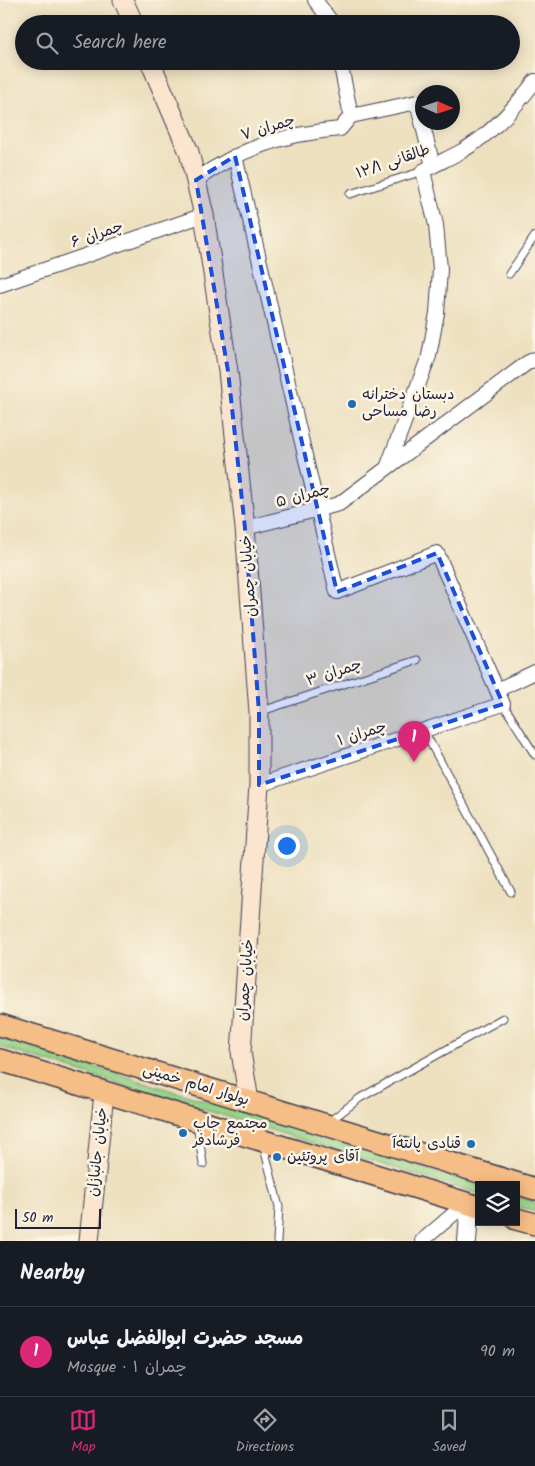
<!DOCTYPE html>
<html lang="en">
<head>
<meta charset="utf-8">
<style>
  body { margin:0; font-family:Kalam,"Playpen Sans Arabic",sans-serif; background:#20242c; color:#f1f3f6 }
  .controls { position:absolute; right:15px; bottom:15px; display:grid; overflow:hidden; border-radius:0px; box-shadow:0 2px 12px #0003 }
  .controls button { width:45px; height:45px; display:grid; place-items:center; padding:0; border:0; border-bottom:1px solid #363941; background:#171b24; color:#f1f3f6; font:25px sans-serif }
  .compass { position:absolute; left:415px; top:85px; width:45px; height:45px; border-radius:50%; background:#171b24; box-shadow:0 2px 12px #0003; rotate:93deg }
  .scale { position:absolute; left:15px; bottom:12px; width:86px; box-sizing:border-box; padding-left:5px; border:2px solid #22223b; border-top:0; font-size:14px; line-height:18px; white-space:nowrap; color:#22223b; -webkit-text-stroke:4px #fcf5e5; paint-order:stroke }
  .you { position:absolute; left:286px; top:845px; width:18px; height:18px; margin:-12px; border:4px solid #fff; border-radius:50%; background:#1a73e8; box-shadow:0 0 0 8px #1a73e833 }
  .badge { display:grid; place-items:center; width:32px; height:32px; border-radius:50%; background:#db2777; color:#fff; font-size:16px; font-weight:700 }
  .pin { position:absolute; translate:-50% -41px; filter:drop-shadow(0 1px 2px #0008) }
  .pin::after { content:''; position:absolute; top:26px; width:18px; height:15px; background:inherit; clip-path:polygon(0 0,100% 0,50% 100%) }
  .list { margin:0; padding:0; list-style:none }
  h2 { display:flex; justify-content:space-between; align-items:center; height:65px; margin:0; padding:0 20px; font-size:21px }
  h2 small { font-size:16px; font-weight:400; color:#9ea1a6 }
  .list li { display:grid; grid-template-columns:32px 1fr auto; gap:15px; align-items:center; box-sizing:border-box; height:90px; padding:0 20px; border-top:1px solid #363941 }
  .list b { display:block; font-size:19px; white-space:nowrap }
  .list p { margin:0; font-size:16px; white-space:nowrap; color:#9ea1a6 }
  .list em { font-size:16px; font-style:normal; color:#9ea1a6 }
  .icon { flex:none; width:28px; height:28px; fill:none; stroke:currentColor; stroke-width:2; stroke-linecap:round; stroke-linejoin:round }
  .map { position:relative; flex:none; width:535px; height:1241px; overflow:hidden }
  .search { position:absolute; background:#171b24; box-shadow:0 2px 12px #0003; left:15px; right:15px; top:15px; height:55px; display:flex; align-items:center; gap:12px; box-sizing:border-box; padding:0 18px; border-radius:28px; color:#9ea1a6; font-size:19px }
  .sheet { height:155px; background:#171b24 }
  nav { display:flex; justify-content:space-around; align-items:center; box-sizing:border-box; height:70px; border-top:1px solid #363941; background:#171b24; font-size:14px; color:#9ea1a6 }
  nav a { display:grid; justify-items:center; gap:2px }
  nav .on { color:#db2777 }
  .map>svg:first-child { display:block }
  .green { fill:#97d388; stroke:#5c7a62 }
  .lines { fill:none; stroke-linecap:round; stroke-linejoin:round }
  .service-casing { stroke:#403e4f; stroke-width:9 }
  .minor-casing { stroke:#403e4f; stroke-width:16 }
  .tertiary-casing { stroke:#403e4f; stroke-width:20 }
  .secondary-casing { stroke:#403e4f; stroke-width:21 }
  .primary-casing { stroke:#403e4f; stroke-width:24 }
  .service { stroke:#fff; stroke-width:7 }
  .minor { stroke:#fff; stroke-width:14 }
  .tertiary { stroke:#fff; stroke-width:18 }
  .secondary { stroke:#fbe5cf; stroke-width:19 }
  .primary { stroke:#f6be87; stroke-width:21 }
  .marked { fill:#1d4ed8; fill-opacity:0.2; stroke:#1d4ed8; stroke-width:4; stroke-dasharray:10 6; stroke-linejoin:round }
  .poi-dot { fill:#1f6fb2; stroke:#fcf5e5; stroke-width:2 }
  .labels { text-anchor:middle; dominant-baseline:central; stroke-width:5; stroke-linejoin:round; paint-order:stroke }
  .street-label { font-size:15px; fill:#22223b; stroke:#fcf5e5 }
  .poi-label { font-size:15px; fill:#22223b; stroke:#fcf5e5; text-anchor:start }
</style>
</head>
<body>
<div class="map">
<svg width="535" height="1241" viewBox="0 0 535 1241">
  <rect width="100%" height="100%" fill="#fcf5e5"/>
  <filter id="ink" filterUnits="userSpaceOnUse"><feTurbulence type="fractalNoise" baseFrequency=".02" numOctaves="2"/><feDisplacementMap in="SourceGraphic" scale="10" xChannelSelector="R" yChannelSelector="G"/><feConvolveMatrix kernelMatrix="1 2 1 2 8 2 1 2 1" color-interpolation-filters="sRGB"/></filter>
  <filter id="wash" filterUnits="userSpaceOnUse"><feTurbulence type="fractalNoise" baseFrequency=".0096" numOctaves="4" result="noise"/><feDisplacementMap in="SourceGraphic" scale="20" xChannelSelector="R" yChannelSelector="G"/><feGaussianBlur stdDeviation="1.12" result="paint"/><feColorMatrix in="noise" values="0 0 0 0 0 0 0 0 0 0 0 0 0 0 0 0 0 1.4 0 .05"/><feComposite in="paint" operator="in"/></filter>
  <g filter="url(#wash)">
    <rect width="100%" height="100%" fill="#ede0bf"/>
    <!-- green -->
    <path class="green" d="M 0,1038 L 480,1185 L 479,1185 L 479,1194 L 0,1047 Z
      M 516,1196 L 535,1202 L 535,1212 L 516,1206 Z"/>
  </g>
  <g filter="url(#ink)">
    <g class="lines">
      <defs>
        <path id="service" d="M 350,194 L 423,171
          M 509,274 L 535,236
          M 503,704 L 535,755
          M 259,712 L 417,660
          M 424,731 L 511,892
          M 330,1121 L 360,1098 L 503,1018
          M 197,1123 L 203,1164
          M 263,1144 L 279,1207 L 277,1241"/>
        <path id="minor" d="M 315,0 L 333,24
          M 340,61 L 351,116
          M 351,116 L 417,102 L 433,166
          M 235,156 L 337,592 L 437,553 L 503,704 L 259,785
          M 196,180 C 242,148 283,134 340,129 L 351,116
          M 0,285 L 204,215
          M 387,468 L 429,356 L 437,313 L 440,269 L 436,225 L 423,171 C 436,164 449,158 462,151 C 491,134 515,108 535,81
          M 245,528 L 339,504 L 527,363 L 535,359
          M 497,690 L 535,672
          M 422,1241 L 457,1211 L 460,1201"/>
        <path id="tertiary" d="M 467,1241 L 469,1215 L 472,1205"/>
        <path id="secondary" d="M 123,0 L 134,24
          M 150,61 L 189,152 L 204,215 L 228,371 L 245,528 L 259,712 L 259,785 L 241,1052 L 249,1101
          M 89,1241 L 103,1103 L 106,1093"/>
        <path id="primary" d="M 0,1025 L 535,1189
          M 0,1060 L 479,1207
          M 516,1219 L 535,1224"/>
      </defs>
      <!-- service casing -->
      <use href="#service" class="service-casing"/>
      <!-- minor casing -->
      <use href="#minor" class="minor-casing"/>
      <!-- tertiary casing -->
      <use href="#tertiary" class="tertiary-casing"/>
      <!-- secondary casing -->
      <use href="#secondary" class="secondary-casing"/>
      <!-- primary casing -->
      <use href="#primary" class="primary-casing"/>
      <!-- service -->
      <use href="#service" class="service"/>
      <!-- minor -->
      <use href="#minor" class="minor"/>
      <!-- tertiary -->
      <use href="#tertiary" class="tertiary"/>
      <!-- secondary -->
      <use href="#secondary" class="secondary"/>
      <!-- primary -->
      <use href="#primary" class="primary"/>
    </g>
  </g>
  <!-- marked area -->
  <path class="marked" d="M 235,156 L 337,592 L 437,553 L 503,704 L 259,785 L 259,712 L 245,528 L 228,371 L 196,180 Z"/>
  <!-- markers -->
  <g class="poi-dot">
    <circle cx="352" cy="404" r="5"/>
    <circle cx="183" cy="1133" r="5"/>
    <circle cx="471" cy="1144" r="5"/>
    <circle cx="277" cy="1157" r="5"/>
  </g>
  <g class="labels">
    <!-- street labels -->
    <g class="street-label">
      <text transform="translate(268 128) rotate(-17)">چمران ۷</text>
      <text transform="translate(393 162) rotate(-19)">طالقانی ۱۲/۱</text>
      <text transform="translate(97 235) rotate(-19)">چمران ۶</text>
      <text transform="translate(303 496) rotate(-15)">چمران ۵</text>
      <text transform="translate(249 576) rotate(-94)">خیابان چمران</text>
      <text transform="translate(334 673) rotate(-18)">چمران ۳</text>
      <text transform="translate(362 734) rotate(-18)">چمران ۱</text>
      <text transform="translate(246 980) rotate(-86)">خیابان چمران</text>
      <text transform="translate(196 1085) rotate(17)">بولوار امام خمینی</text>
      <text transform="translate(98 1152) rotate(-84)">خیابان جانبازان</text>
    </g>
    <!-- poi labels -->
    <g class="poi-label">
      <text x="362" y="395">دبستان دخترانه<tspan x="362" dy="17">رضا مساحی</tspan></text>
      <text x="193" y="1124">مجتمع چاپ<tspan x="193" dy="17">فرشادفر</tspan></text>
      <text x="461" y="1144" text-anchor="end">قنادی پانته‌آ</text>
      <text x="287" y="1157">آقای پروتئین</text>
    </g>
  </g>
</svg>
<div class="controls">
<button><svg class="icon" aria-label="layers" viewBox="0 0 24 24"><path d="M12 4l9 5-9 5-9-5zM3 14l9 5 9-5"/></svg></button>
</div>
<svg class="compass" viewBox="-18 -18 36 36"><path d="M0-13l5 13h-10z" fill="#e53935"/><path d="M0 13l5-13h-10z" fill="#9ea1a6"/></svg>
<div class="scale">50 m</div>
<div class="you"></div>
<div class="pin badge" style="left:414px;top:762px">1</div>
<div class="search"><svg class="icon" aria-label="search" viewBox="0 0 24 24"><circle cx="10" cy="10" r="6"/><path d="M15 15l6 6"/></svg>Search here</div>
</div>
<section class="sheet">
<h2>Nearby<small></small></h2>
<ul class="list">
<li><span class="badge">1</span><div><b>مسجد حضرت ابوالفضل عباس</b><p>Mosque · چمران ۱</p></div><em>90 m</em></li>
</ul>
</section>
<nav>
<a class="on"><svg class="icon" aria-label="map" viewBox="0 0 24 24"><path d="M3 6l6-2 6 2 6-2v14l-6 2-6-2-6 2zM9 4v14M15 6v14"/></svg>Map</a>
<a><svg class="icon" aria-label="directions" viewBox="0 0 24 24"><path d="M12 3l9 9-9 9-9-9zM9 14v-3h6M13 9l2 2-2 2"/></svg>Directions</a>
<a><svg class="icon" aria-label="saved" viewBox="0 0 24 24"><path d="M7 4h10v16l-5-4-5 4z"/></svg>Saved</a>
</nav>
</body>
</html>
